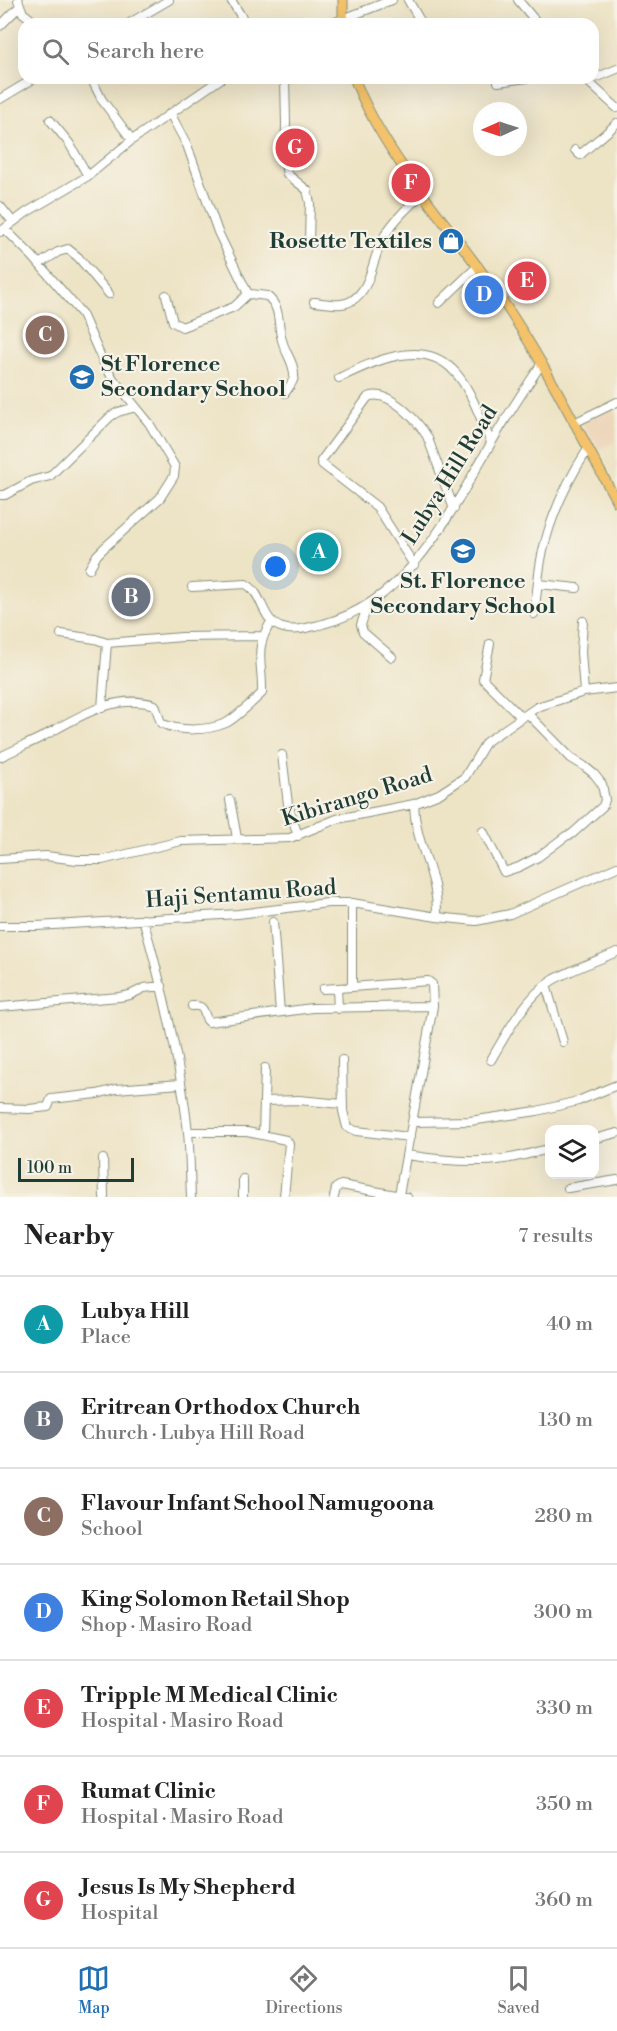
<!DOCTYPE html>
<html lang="en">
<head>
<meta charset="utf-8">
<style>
  body { margin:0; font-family:"Libre Bodoni",serif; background:#f6f6f6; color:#222 }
  .controls { position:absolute; right:18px; bottom:18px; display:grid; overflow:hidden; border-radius:12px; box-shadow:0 6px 24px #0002 }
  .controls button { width:54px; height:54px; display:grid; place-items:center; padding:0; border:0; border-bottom:2px solid #e0e0e0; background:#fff; color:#222; font:30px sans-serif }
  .compass { position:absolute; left:473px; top:102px; width:54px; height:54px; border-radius:50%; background:#fff; box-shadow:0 6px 24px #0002; rotate:267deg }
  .scale { position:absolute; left:18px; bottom:15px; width:116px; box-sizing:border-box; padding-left:6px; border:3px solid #1f3d34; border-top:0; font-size:16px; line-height:21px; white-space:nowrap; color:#1f3d34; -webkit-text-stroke:4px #f7f3e8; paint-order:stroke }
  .you { position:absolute; left:276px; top:567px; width:21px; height:21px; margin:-15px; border:4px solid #fff; border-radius:50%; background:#1a73e8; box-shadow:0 0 0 9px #1a73e833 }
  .badge { display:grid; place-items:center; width:39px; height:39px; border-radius:50%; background:#1f6fb2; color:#fff; font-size:20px; font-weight:700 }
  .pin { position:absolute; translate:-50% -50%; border:3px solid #fff; box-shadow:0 2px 6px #0006 }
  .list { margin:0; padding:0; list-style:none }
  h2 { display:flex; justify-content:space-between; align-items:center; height:78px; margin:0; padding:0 24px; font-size:26px }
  h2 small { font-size:20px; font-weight:400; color:#767676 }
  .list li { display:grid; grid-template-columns:39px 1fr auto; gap:18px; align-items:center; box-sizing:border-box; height:96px; padding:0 24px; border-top:2px solid #e0e0e0 }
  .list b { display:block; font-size:22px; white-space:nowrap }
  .list p { margin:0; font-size:20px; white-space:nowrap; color:#767676 }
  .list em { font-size:20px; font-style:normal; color:#767676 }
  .icon { flex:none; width:33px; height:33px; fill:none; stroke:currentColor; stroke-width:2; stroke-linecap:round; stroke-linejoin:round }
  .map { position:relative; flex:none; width:617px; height:1197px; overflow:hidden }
  .search { position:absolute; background:#fff; box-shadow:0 6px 24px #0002; left:18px; right:18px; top:18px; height:66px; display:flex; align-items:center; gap:15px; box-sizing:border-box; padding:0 21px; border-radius:18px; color:#767676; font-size:22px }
  .sheet { height:750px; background:#fff }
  nav { display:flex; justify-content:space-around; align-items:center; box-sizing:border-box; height:84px; border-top:2px solid #e0e0e0; background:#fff; font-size:16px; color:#767676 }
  nav a { display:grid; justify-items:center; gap:3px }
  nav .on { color:#1f6fb2 }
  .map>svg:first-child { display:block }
  .built { fill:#edd7bb }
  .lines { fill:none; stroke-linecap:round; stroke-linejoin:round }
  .minor-casing { stroke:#86907c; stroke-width:10 }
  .major-casing { stroke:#86907c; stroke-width:11 }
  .minor { stroke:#fff; stroke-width:8 }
  .major { stroke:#f3c26a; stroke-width:9 }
  .labels { text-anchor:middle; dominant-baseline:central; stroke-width:4.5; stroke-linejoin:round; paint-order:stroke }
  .poi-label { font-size:22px; font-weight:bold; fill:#1f3d34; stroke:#f7f3e8; text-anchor:end }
  .street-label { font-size:22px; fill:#1f3d34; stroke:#f7f3e8 }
</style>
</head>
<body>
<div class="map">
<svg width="617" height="1197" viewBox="0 0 617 1197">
  <rect width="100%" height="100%" fill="#f7f3e8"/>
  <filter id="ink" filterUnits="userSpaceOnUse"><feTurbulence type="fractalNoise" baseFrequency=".0167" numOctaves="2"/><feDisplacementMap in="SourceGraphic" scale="12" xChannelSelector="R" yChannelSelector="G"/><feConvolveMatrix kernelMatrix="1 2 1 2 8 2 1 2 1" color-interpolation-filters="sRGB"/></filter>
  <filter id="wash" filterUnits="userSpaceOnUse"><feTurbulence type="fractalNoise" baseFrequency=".008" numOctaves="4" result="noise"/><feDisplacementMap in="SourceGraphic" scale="24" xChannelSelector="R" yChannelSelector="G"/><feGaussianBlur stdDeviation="1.35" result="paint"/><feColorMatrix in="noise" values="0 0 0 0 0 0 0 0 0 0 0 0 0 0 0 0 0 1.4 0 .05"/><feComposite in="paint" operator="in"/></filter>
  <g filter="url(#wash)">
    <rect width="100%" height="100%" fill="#ede3c5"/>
    <!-- built -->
    <path class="built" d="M 616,405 L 617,441 L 598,450 L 581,422 Z"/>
  </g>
  <g filter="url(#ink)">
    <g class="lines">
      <defs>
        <path id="minor" d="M 18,0 L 23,13 L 37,24
          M 231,0 L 246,24
          M 408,0 L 422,24
          M 518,0 L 538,24
          M 128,24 L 169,0
          M 330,24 L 392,0
          M 0,26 L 19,7
          M 91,78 L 102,100 L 132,140
          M 285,78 L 286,124 L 285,163 L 287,174 L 307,190 L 310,203 L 309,242
          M 584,78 L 617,108
          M 588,81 L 617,69
          M 498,82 L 527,78
          M 0,99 L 35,78
          M 170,113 L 187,145 L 218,232 L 247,292 L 250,294 L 267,296 C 282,308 277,324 282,340 C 285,353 295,363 294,377 C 293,383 288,388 285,393
          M 50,120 L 69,143 L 88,176
          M 575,150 L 580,155 C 592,144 605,135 617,123
          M 0,206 L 13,222
          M 5,229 L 33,257 L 82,314 L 104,364 L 114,380 L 149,423 L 175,467 L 174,476 L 160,498 L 104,548 L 97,555 L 89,569
          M 0,232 L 27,212 L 88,176 L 132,140 L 222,78
          M 39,264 L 58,252 L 68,249 L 78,257 L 109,294
          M 166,295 L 173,322 L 182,327 L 234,307 L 248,294
          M 314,302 C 325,303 341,307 351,301 C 373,289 372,254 385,235 C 395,219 409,206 423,193
          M 439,303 L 478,266
          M 339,378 C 372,362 421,338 452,369 C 471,387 480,419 491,442
          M 574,423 L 617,402
          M 0,495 L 5,495 L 31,481 L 50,476 L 111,416 L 118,412 L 136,407
          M 414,565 L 377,507 L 322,464 L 321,461 L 368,397 C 389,388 417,421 427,436 L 454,509
          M 539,584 L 577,588
          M 192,587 L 246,584 C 264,594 261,622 283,628 C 296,632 310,627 323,624 C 409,601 449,515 490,445 C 506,417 524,390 542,363
          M 368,604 L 361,625 L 363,632 L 392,657
          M 534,614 C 537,595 538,574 542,555 C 550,518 567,481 588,449
          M 583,621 L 581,652 L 584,692
          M 61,634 L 95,639 L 107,643 L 182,637 L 262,636
          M 490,644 L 483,679 L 522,718
          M 102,708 L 107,643
          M 282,755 L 288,804 L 298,836
          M 0,757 C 14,750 28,744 42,737 C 75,719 114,692 155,705 L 161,723 C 179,732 207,731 226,723 C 233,720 256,699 262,693 C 263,663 253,650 271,622
          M 230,800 L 237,838
          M 414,804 C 415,847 439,873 437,917
          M 483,831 L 504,872 L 519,867 L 538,857 L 566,836 L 572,834 L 603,806 L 605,800 L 602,784 L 594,774 L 584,766 L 571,758 L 528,714
          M 0,859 L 46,856 L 77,860 L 102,860 L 181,841 L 290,838 L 337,819 L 414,804 L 439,794 L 465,777 L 486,742 L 537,707 L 584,692 L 617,688
          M 352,903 L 352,987 L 428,981 L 432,984 L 433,1006 L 399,1195
          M 143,919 C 163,989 180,1060 188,1132 C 190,1154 190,1175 191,1197
          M 273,922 L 280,1012
          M 0,926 L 37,926 L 238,914 L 328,903 L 352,903 L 437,917 L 476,921 L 510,914 L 617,867
          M 546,985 L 563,1042
          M 337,988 L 338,1009
          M 323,989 L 352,987
          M 192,1006 C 204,1005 203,1010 207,1020 L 209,1022 L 312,1008 L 433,1006
          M 0,1007 L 119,997 L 130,995 L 144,988 L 162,986
          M 342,1060 L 343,1111 L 347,1127 L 356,1131 L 410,1137
          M 491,1060 C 506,1034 527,995 553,980 C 573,969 596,961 617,952
          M 265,1101 L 299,1100 L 342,1104
          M 0,1108 L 29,1109 L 48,1107 L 51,1099 L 97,1094 L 116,1089 L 180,1084
          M 413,1122 L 470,1121 L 537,1111 L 578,1101 L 617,1085
          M 188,1132 L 247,1132 L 286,1140 L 289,1144 L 284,1197
          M 263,1134 L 265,1068
          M 594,1139 L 617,1133
          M 407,1155 C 438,1160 472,1164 504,1159 C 519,1157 534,1152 550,1149
          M 103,1159 L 104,1197
          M 568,1188 L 617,1180
          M 243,1197 L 243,1179
          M 334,1197 L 336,1188 L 341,1185 L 407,1197"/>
        <path id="major" d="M 343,0 L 343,24
          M 354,78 C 388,165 459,234 510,312 C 550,373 582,438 617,502"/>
      </defs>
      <!-- minor casing -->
      <use href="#minor" class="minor-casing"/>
      <!-- major casing -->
      <use href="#major" class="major-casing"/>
      <!-- minor -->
      <use href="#minor" class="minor"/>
      <!-- major -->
      <use href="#major" class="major"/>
    </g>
  </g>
  <!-- icons -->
  <defs>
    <symbol id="shop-disc" viewBox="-11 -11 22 22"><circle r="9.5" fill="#1f6fb2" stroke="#f7f3e8"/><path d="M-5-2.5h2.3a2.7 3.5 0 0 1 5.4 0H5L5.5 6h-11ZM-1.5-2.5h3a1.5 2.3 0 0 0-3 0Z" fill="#fff"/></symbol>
    <symbol id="school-disc" viewBox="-11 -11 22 22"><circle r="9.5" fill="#1f6fb2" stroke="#f7f3e8"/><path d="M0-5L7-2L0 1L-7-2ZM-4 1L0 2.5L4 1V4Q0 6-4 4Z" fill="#fff"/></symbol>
  </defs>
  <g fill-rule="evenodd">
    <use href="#shop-disc" x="436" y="226" width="30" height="30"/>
    <use href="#school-disc" x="67" y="362" width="30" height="30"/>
    <use href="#school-disc" x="448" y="536" width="30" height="30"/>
  </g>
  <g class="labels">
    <!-- poi labels -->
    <g class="poi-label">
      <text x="432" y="241">Rosette Textiles</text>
      <text x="101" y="364" text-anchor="start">St Florence<tspan x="101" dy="25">Secondary School</tspan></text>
      <text x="463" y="581" text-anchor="middle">St. Florence<tspan x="463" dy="25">Secondary School</tspan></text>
    </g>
    <!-- street labels -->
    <g class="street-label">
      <text transform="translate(450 475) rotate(-58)">Lubya Hill Road</text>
      <text transform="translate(357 797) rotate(-17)">Kibirango Road</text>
      <text transform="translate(241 894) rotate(-4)">Haji Sentamu Road</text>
    </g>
  </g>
</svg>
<div class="controls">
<button><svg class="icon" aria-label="layers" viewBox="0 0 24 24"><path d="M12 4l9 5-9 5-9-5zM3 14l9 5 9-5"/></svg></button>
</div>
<svg class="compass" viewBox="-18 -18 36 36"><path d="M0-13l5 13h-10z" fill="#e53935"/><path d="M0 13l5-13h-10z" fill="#767676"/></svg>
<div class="scale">100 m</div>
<div class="you"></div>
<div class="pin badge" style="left:319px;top:552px;background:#0f9aa8">A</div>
<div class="pin badge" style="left:131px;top:597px;background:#6b7280">B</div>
<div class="pin badge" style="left:45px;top:335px;background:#8d6e63">C</div>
<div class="pin badge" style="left:484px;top:295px;background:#3f7fe0">D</div>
<div class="pin badge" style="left:527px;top:281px;background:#e0444e">E</div>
<div class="pin badge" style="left:411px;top:183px;background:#e0444e">F</div>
<div class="pin badge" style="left:295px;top:148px;background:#e0444e">G</div>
<div class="search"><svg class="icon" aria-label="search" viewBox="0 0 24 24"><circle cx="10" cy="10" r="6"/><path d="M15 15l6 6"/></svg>Search here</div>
</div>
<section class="sheet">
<h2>Nearby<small>7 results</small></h2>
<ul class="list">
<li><span class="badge" style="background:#0f9aa8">A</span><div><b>Lubya Hill</b><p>Place</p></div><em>40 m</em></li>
<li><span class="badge" style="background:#6b7280">B</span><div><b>Eritrean Orthodox Church</b><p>Church · Lubya Hill Road</p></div><em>130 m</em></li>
<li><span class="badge" style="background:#8d6e63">C</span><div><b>Flavour Infant School Namugoona</b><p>School</p></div><em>280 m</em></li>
<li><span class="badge" style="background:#3f7fe0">D</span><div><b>King Solomon Retail Shop</b><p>Shop · Masiro Road</p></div><em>300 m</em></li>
<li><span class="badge" style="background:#e0444e">E</span><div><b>Tripple M Medical Clinic</b><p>Hospital · Masiro Road</p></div><em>330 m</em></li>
<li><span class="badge" style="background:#e0444e">F</span><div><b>Rumat Clinic</b><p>Hospital · Masiro Road</p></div><em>350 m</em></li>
<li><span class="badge" style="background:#e0444e">G</span><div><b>Jesus Is My Shepherd</b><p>Hospital</p></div><em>360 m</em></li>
</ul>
</section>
<nav>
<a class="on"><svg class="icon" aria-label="map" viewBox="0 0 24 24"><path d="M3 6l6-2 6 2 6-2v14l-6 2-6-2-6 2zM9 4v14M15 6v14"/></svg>Map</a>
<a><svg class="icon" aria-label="directions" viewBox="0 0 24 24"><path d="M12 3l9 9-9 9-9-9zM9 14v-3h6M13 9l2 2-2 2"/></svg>Directions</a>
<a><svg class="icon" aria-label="saved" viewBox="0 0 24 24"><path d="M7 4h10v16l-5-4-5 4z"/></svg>Saved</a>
</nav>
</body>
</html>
